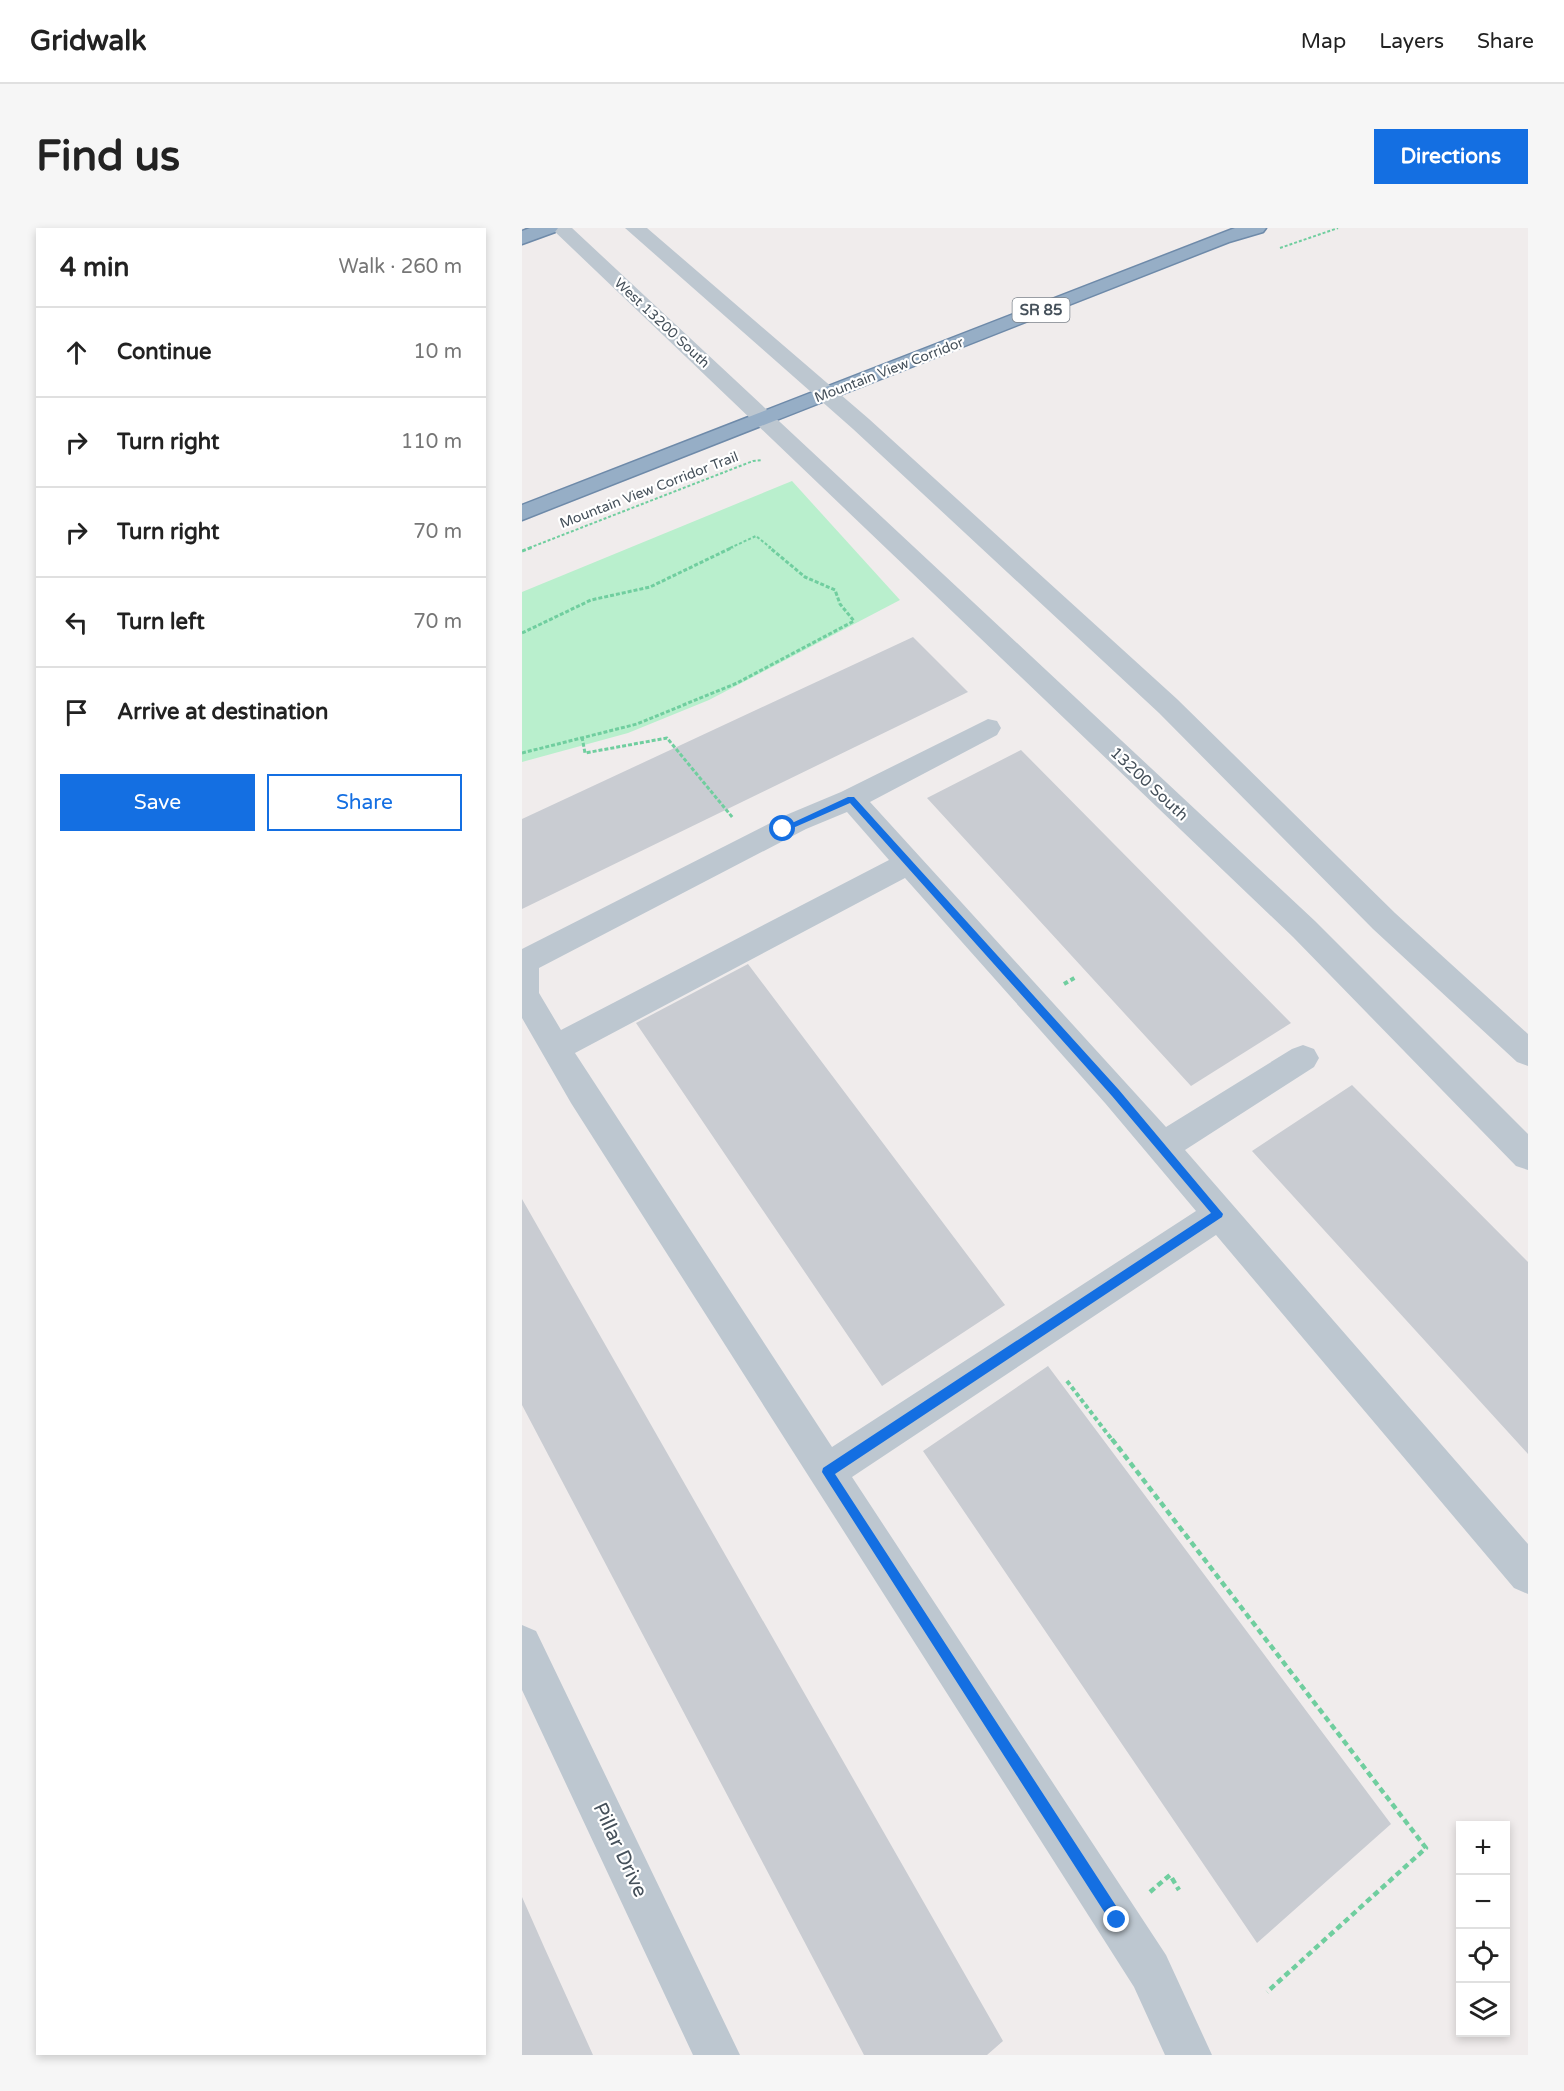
<!DOCTYPE html>
<html lang="en">
<head>
<meta charset="utf-8">
<style>
  body { margin:0; font-family:"Varela Round",sans-serif; background:#f6f6f6; color:#222 }
  .controls { position:absolute; right:18px; bottom:18px; display:grid; overflow:hidden; border-radius:0px; box-shadow:0 3px 9px #0003 }
  .controls button { width:54px; height:54px; display:grid; place-items:center; padding:0; border:0; border-bottom:2px solid #e0e0e0; background:#fff; color:#222; font:30px sans-serif }
  .stop { position:absolute; width:18px; height:18px; margin:-14px; border:4px solid #146fe2; border-radius:50%; background:#fff }
  .stop.end { background:#146fe2; border-color:#fff; box-shadow:0 2px 6px #0008 }
  .list { margin:0; padding:0; list-style:none }
  h2 { display:flex; justify-content:space-between; align-items:center; height:78px; margin:0; padding:0 24px; font-size:26px }
  h2 small { font-size:20px; font-weight:400; color:#767676 }
  .list li { display:grid; grid-template-columns:39px 1fr auto; gap:18px; align-items:center; box-sizing:border-box; height:90px; padding:0 24px; border-top:2px solid #e0e0e0 }
  .list b { display:block; font-size:22px; white-space:nowrap }
  .list em { font-size:20px; font-style:normal; color:#767676 }
  .actions { display:flex; gap:12px; padding:18px 24px }
  .actions a { flex:1; padding:14px 0; border:2px solid #146fe2; border-radius:0px; text-align:center; font-size:21px; color:#146fe2 }
  .actions .main { background:#146fe2; color:#fff }
  .icon { flex:none; width:33px; height:33px; fill:none; stroke:currentColor; stroke-width:2; stroke-linecap:round; stroke-linejoin:round }
  .map { position:relative; flex:none; width:1006px; height:1827px; overflow:hidden; border-radius:0px }
  header { display:flex; align-items:center; gap:36px; box-sizing:border-box; height:84px; padding:0 30px; background:#fff; border-bottom:2px solid #e0e0e0 }
  header strong { font-size:28px }
  nav { display:flex; gap:33px; margin-inline-start:auto; font-size:21px }
  .intro { display:flex; align-items:center; justify-content:space-between; box-sizing:border-box; height:144px; padding:0 36px }
  h1 { margin:0; font-size:42px }
  .button { padding:15px 27px; border-radius:0px; background:#146fe2; color:#fff; font-size:21px; font-weight:700 }
  main { display:flex; gap:36px; padding:0 36px }
  aside { flex:1; background:#fff; border-radius:0px; box-shadow:0 3px 9px #0003 }
  .map>svg:first-child { display:block }
  .green { fill:#b9efcd }
  .building { fill:#c9ccd2 }
  .lines { fill:none; stroke-linecap:round; stroke-linejoin:round }
  .trunk-casing { stroke:#6e8aa9; stroke-width:3 }
  .path-far3 { stroke:#70ce9f; stroke-width:2; stroke-dasharray:3 2; stroke-linecap:butt }
  .path-far2 { stroke:#70ce9f; stroke-width:3; stroke-dasharray:4 2; stroke-linecap:butt }
  .path-far1 { stroke:#70ce9f; stroke-width:4; stroke-dasharray:4.5 3; stroke-linecap:butt }
  .path { stroke:#70ce9f; stroke-width:4.5; stroke-dasharray:6 4; stroke-linecap:butt }
  .minor { fill:#bdc7d0; fill-rule:evenodd }
  .tertiary { fill:#bdc7d0; fill-rule:evenodd }
  .trunk { fill:#96aec6; fill-rule:evenodd }
  .route { fill:#146fe2 }
  .labels { text-anchor:middle; dominant-baseline:central; stroke-width:4.5; stroke-linejoin:round; paint-order:stroke }
  .far-street-label { font-size:14px; fill:#45505a; stroke:#fff }
  .shield { fill:#fff; stroke:#7d848c; stroke-width:1.5 }
  .shield-label { font-size:15px; font-weight:bold; fill:#45505a }
  .street-label { font-size:16px; fill:#45505a; stroke:#fff }
  .near-street-label { font-size:20px; fill:#45505a; stroke:#fff }
</style>
</head>
<body>
<header>
<strong>Gridwalk</strong>
<nav><a>Map</a><a>Layers</a><a>Share</a></nav>
</header>
<div class="intro"><h1>Find us</h1><a class="button">Directions</a></div>
<main>
<aside>
<h2>4 min<small>Walk · 260 m</small></h2>
<ul class="list">
<li><svg class="icon" aria-label="ahead" viewBox="0 0 24 24"><path d="M12 20V5M6 11l6-6 6 6"/></svg><div><b>Continue</b></div><em>10 m</em></li>
<li><svg class="icon" aria-label="right" viewBox="0 0 24 24"><path d="M7 20v-9h11M14 6l5 5-5 5"/></svg><div><b>Turn right</b></div><em>110 m</em></li>
<li><svg class="icon" aria-label="right" viewBox="0 0 24 24"><path d="M7 20v-9h11M14 6l5 5-5 5"/></svg><div><b>Turn right</b></div><em>70 m</em></li>
<li><svg class="icon" aria-label="left" viewBox="0 0 24 24"><path d="M17 20v-9H6M10 6l-5 5 5 5"/></svg><div><b>Turn left</b></div><em>70 m</em></li>
<li><svg class="icon" aria-label="arrive" viewBox="0 0 24 24"><path d="M6 21V4h12l-3 4 3 4H6"/></svg><div><b>Arrive at destination</b></div></li>
</ul>
<div class="actions"><a class="main">Save</a><a>Share</a></div>
</aside>
<div class="map">
<svg width="1006" height="1827" viewBox="0 0 1006 1827">
  <rect width="100%" height="100%" fill="#f0ecec"/>
  <!-- green -->
  <path class="green" d="M 270,253 L 378,372 L 187,472 L 106,505 L 0,534 L 0,364 Z"/>
  <!-- building -->
  <path class="building" d="M 391,409 L 446,464 L 0,681 L 0,591 Z
    M 499,522 L 769,795 L 669,858 L 405,570 Z
    M 226,736 L 483,1077 L 360,1158 L 114,795 Z
    M 830,857 L 1006,1034 L 1006,1226 L 730,923 Z
    M 0,971 L 481,1813 L 465,1827 L 342,1827 L 0,1177 Z
    M 526,1138 L 869,1596 L 735,1715 L 401,1223 Z
    M 0,1669 L 23,1721 L 71,1827 L 0,1827 Z"/>
  <g class="lines">
    <defs>
      <path id="trunk" d="M 8,0 L 36,0 L 33,4 L 0,16 L 0,3 Z
        M 713,0 L 744,0 L 741,4 L 707,14 L 0,292 L 0,277 Z"/>
    </defs>
    <!-- trunk casing -->
    <use href="#trunk" class="trunk-casing"/>
    <!-- path-far3 -->
    <path class="path-far3" d="M 758,20 L 816,0
      M 7,320 L 231,233 L 240,232
      M 208,320 L 234,308 L 249,320"/>
    <!-- path-far2 -->
    <path class="path-far2" d="M 0,323 L 11,319
      M 0,405 L 69,372 L 128,359 L 211,319
      M 60,509 L 63,525 L 145,510 L 211,590
      M 0,525 L 115,496 L 215,455 L 332,393 L 318,376 L 313,362 L 283,349 L 247,319"/>
    <!-- path-far1 -->
    <path class="path-far1" d="M 542,756 L 554,749
      M 545,1153 L 591,1213"/>
    <!-- path -->
    <path class="path" d="M 590,1211 L 904,1620 L 745,1764
      M 628,1664 L 648,1647 L 657,1662"/>
    <!-- minor -->
    <path class="minor" d="M 466,491 L 475,493 L 479,500 L 475,507 L 348,574 L 644,899 L 770,821 L 781,817 L 792,821 L 797,830 L 792,839 L 663,922 L 1006,1316 L 1006,1366 L 992,1360 L 694,1007 L 330,1249 L 644,1727 L 690,1827 L 643,1827 L 612,1759 L 49,875 L 0,790 L 0,721 L 264,587 L 319,564 ZM 325,584 L 367,632 L 39,802 L 17,765 L 17,740 L 284,601 ZM 383,650 L 583,875 L 674,983 L 310,1219 L 53,825 Z
      M 0,1397 L 14,1403 L 218,1827 L 171,1827 L 0,1462 Z"/>
    <!-- tertiary -->
    <path class="tertiary" d="M 29,0 L 50,0 L 793,693 L 1006,906 L 1006,942 L 994,938 L 771,709 Z
      M 103,0 L 125,0 L 347,191 L 655,471 L 873,685 L 1006,806 L 1006,838 L 995,834 L 851,701 L 637,485 L 331,201 Z"/>
    <!-- trunk -->
    <use href="#trunk" class="trunk"/>
  </g>
  <!-- route -->
  <path class="route" d="M 326,569 L 332,569 L 597,862 L 701,986 L 700,989 L 313,1246 L 600,1687 L 601,1692 L 600,1696 L 595,1698 L 590,1696 L 300,1244 L 301,1240 L 689,985 L 590,868 L 328,575 L 264,603 L 257,601 Z"/>
  <g class="labels">
    <!-- far-street labels -->
    <g class="far-street-label">
      <text transform="translate(140 95) rotate(43)">West 13200 South</text>
      <text transform="translate(367 142) rotate(-21)">Mountain View Corridor</text>
      <text transform="translate(127 262) rotate(-21)">Mountain View Corridor Trail</text>
    </g>
    <!-- shield labels -->
    <rect class="shield" x="490.5" y="70" width="57" height="24" rx="4.5"/>
    <g class="shield-label">
      <text x="519" y="82">SR 85</text>
    </g>
    <!-- street labels -->
    <g class="street-label">
      <text transform="translate(627 556) rotate(43)">13200 South</text>
    </g>
    <!-- near-street labels -->
    <g class="near-street-label">
      <text transform="translate(98 1622) rotate(65)">Pillar Drive</text>
    </g>
  </g>
</svg>
<div class="controls">
<button>+</button>
<button>−</button>
<button><svg class="icon" aria-label="locate" viewBox="0 0 24 24"><circle cx="12" cy="12" r="6"/><path d="M12 2v4M12 18v4M2 12h4M18 12h4"/></svg></button>
<button><svg class="icon" aria-label="layers" viewBox="0 0 24 24"><path d="M12 4l9 5-9 5-9-5zM3 14l9 5 9-5"/></svg></button>
</div>
<div class="stop" style="left:261px;top:601px"></div>
<div class="stop end" style="left:595px;top:1692px"></div>
</div>
</main>
</body>
</html>
